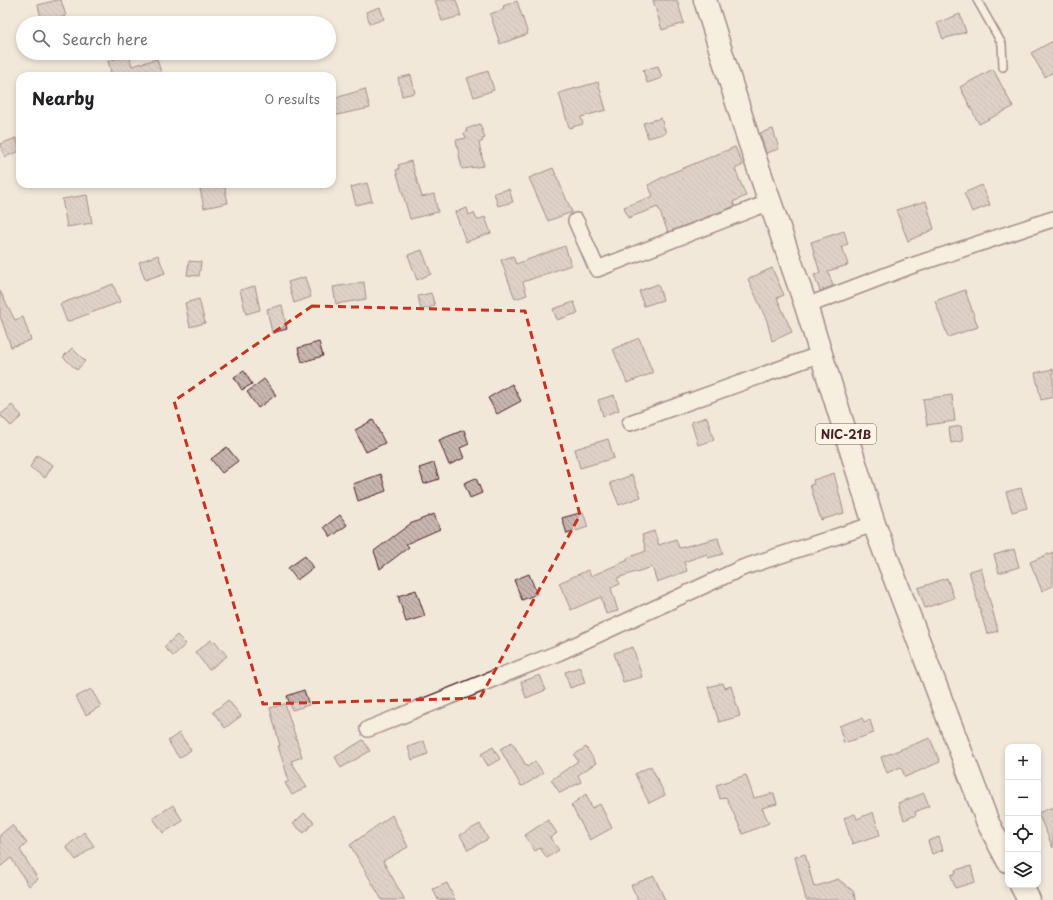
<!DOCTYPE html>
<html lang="en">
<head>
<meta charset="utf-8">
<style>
  body { margin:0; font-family:"Playpen Sans",sans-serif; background:#f2f2f2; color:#202124 }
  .controls { position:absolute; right:12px; bottom:12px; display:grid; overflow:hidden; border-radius:8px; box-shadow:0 2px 6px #0003 }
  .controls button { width:36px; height:36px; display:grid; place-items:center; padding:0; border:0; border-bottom:1px solid #e0e0e0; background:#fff; color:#202124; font:20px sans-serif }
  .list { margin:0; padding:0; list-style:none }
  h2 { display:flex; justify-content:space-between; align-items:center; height:52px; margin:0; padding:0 16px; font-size:17px }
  h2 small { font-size:13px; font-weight:400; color:#757577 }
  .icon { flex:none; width:22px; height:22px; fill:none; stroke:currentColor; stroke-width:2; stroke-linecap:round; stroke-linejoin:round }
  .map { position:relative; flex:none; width:1053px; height:900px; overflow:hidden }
  .search { position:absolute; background:#fff; box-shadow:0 2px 6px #0003; left:16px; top:16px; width:320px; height:44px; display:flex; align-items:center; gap:10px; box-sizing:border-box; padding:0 14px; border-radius:22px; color:#757577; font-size:15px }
  .panel { position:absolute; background:#fff; box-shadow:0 2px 6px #0003; left:16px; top:72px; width:320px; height:116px; border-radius:12px }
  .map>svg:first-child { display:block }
  .building { fill:url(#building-back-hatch); stroke:#4a1f2b }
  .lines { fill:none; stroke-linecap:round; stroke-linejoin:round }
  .lane-casing { stroke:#4a1f2b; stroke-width:10 }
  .street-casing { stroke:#4a1f2b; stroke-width:18 }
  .highway-casing { stroke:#4a1f2b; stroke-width:25 }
  .lane { stroke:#fcf5e5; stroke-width:7 }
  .street { stroke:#fcf5e5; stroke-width:15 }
  .highway { stroke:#fcf5e5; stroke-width:22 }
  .marked { fill:none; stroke:#c8321e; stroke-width:3; stroke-dasharray:8 5; stroke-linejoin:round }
  .labels { text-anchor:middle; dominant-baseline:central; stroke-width:3; stroke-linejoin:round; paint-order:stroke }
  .shield { fill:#fcf5e5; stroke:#7f5f63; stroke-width:1 }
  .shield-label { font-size:12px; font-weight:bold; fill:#4a1f2b }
</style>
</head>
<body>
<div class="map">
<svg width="1053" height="900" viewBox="0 0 1053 900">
  <defs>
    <pattern id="building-back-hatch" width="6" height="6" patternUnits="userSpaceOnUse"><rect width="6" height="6" fill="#c7b6af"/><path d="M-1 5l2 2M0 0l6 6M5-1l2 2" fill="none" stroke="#a4938f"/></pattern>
  </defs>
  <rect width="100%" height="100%" fill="#f1e8da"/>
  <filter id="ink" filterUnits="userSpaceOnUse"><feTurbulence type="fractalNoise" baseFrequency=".025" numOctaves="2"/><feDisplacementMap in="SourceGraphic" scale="8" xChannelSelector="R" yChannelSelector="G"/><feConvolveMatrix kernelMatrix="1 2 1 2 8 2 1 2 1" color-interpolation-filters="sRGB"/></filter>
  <g filter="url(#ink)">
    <!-- building -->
    <path class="building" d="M 57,0 L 61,0 L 66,16 L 42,23 L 38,5 Z
      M 435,0 L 456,0 L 461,16 L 442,21 Z
      M 653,0 L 677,0 L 684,23 L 662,30 Z
      M 517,1 L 528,34 L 500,44 L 490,14 L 504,9 L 503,6 Z
      M 380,7 L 384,19 L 370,24 L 366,12 Z
      M 960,14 L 966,32 L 943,39 L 937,23 Z
      M 1053,41 L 1053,72 L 1045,77 L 1031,53 Z
      M 129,55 L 132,66 L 157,59 L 162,76 L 109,76 L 109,73 L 111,72 L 108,61 Z
      M 658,66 L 662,78 L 647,83 L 643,70 Z
      M 993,69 L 1013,107 L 979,124 L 960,87 Z
      M 488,71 L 494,90 L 474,97 L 467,78 Z
      M 411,75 L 415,93 L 402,96 L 398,78 Z
      M 598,82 L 606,110 L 581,117 L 583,124 L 569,128 L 559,93 Z
      M 365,89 L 370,108 L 332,116 L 332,99 Z
      M 661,118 L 666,133 L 648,138 L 643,123 Z
      M 480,124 L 485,138 L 482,139 L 483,141 L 479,143 L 484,166 L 462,169 L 456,140 L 466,138 L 464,133 L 467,132 L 466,129 Z
      M 773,129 L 779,149 L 766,153 L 760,133 Z
      M 16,138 L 20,151 L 5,157 L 0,144 Z
      M 735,147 L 743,165 L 735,169 L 746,196 L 733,202 L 735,206 L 668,232 L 658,207 L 628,218 L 624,207 L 653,196 L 648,185 L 669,174 Z
      M 411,161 L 422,197 L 434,194 L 438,212 L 410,219 L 396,170 L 399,169 L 398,165 Z
      M 553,168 L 572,212 L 548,221 L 529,178 Z
      M 367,183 L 372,201 L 356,205 L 351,187 Z
      M 199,184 L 224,184 L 228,203 L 204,208 Z
      M 982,185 L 990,205 L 972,212 L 964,193 Z
      M 509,189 L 513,202 L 498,206 L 494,193 Z
      M 87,195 L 92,223 L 67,227 L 62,199 Z
      M 926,201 L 934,229 L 908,241 L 896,210 Z
      M 467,208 L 469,215 L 474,213 L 477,220 L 485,217 L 491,233 L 466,242 L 455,212 Z
      M 844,231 L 848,244 L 842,246 L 848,265 L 828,271 L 833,286 L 820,291 L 814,275 L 820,273 L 811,242 Z
      M 565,246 L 571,265 L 523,282 L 527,295 L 515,299 L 501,260 L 513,256 L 516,264 Z
      M 422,250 L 431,274 L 417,280 L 408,255 Z
      M 158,255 L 165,273 L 145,280 L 139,262 Z
      M 189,261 L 201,262 L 199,276 L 187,275 Z
      M 772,268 L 784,295 L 777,298 L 792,332 L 772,341 L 767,321 L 748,279 Z
      M 305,277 L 311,297 L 294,303 L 288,282 Z
      M 364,282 L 366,299 L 336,304 L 333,287 Z
      M 113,284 L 120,302 L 67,322 L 60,304 Z
      M 658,284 L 663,300 L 644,306 L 639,291 Z
      M 255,286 L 260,310 L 246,314 L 240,290 Z
      M 965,290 L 978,327 L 948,337 L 935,301 Z
      M 0,291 L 15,320 L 23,317 L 31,340 L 11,347 L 0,316 Z
      M 431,293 L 435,306 L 421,310 L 418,296 Z
      M 199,299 L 205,323 L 190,327 L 185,303 Z
      M 574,302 L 578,313 L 557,320 L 553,309 Z
      M 282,305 L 287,329 L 272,333 L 267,309 Z
      M 639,338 L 653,373 L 627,383 L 613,349 Z
      M 319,342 L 323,356 L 302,362 L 298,348 Z
      M 72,348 L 85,361 L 77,370 L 63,357 Z
      M 1053,369 L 1053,397 L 1041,400 L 1035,373 Z
      M 244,371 L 252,384 L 242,390 L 234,377 Z
      M 264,379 L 276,395 L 258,408 L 247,392 Z
      M 512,384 L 521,401 L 497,414 L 488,398 Z
      M 614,395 L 619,410 L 603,416 L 598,400 Z
      M 952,395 L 955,421 L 927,425 L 923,399 Z
      M 12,405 L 22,416 L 11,426 L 0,415 Z
      M 707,417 L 714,440 L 698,445 L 691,422 Z
      M 373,420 L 385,443 L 366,452 L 355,430 Z
      M 961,426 L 963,441 L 951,443 L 949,428 Z
      M 464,430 L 469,444 L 460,448 L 464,458 L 449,465 L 439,440 Z
      M 608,439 L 614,458 L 580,468 L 575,449 Z
      M 227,447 L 238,461 L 222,473 L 211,459 Z
      M 37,455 L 53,465 L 45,478 L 30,467 Z
      M 434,463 L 439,479 L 424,484 L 419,468 Z
      M 834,473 L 844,513 L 821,520 L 810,485 L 814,484 L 813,480 Z
      M 381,474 L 386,491 L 358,501 L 353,484 Z
      M 632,475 L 641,497 L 619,505 L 610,483 Z
      M 476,478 L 482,493 L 470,498 L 464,483 Z
      M 1021,488 L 1027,508 L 1012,512 L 1006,492 Z
      M 583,512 L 588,527 L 567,534 L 562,518 Z
      M 434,514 L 440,529 L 406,544 L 409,547 L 380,569 L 374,551 L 410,524 Z
      M 340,515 L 347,525 L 331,537 L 324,527 Z
      M 654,531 L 659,545 L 676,539 L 679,548 L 718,538 L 723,554 L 708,558 L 707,554 L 684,562 L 687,571 L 657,582 L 652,567 L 617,578 L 620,584 L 611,588 L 618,611 L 606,614 L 601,597 L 571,610 L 559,583 L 588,570 L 591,576 L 628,560 L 627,558 L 646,551 L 642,535 Z
      M 1014,549 L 1019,567 L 999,573 L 994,555 Z
      M 1053,552 L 1053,586 L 1042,591 L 1030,562 Z
      M 305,556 L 313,568 L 297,580 L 288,568 Z
      M 981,568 L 998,631 L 987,634 L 969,571 Z
      M 529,574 L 537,594 L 522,600 L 514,580 Z
      M 947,578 L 954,598 L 925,608 L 918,588 Z
      M 416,590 L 425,616 L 406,622 L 398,596 Z
      M 177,635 L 186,644 L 173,656 L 164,647 Z
      M 211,640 L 213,643 L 215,641 L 227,656 L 209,670 L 195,652 Z
      M 633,647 L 642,677 L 623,682 L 614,653 Z
      M 580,667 L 585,683 L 570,688 L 565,672 Z
      M 540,675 L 546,690 L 526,698 L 521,682 Z
      M 723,683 L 725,688 L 731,686 L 740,716 L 719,722 L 708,687 Z
      M 91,689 L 101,706 L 86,715 L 76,697 Z
      M 304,690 L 309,705 L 292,710 L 287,696 Z
      M 228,700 L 241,716 L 225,728 L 213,712 Z
      M 285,704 L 302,757 L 291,761 L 307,787 L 292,795 L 285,783 L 289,781 L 278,746 L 280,746 L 270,708 Z
      M 862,718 L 864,722 L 870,720 L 874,733 L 844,743 L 839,726 Z
      M 179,733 L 191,750 L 179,758 L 168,741 Z
      M 930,738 L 940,762 L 905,777 L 901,767 L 887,773 L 881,757 Z
      M 363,740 L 370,751 L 341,768 L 335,757 Z
      M 424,741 L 428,754 L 412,760 L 408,747 Z
      M 512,742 L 527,767 L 535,761 L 543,773 L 525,785 L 521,786 L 500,749 Z
      M 493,747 L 500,759 L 488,766 L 481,754 Z
      M 586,747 L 596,763 L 578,775 L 581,782 L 560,793 L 551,780 L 578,761 L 574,755 Z
      M 651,766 L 665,795 L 649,803 L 635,774 Z
      M 746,775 L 754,798 L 774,793 L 777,804 L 762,808 L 769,823 L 743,834 L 726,797 L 720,799 L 716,785 Z
      M 924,793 L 929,806 L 915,812 L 916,815 L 904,820 L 898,803 Z
      M 586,794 L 592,808 L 600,804 L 612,828 L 590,840 L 571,805 Z
      M 173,805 L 183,821 L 163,833 L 153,818 Z
      M 1053,807 L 1053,848 L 1038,813 Z
      M 873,812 L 880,835 L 852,844 L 844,818 L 855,814 L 857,819 Z
      M 304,813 L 314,822 L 304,833 L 293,824 Z
      M 392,815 L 408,847 L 383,861 L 405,900 L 382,900 L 350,845 Z
      M 548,820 L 557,833 L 550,838 L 559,850 L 547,858 L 540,848 L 535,851 L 525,835 Z
      M 480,824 L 488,839 L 468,850 L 460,835 Z
      M 12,825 L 27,843 L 20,850 L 38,879 L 29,886 L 11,858 L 0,867 L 0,835 Z
      M 84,832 L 94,846 L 76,860 L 66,847 Z
      M 939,837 L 943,850 L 932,854 L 928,841 Z
      M 805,854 L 814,887 L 838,879 L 853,891 L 856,900 L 806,900 L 795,857 Z
      M 971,866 L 975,882 L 955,888 L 951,875 L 956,873 L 955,870 Z
      M 654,876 L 665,900 L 638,900 L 631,885 Z
      M 447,883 L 455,900 L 438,900 L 433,889 Z"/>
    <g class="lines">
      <defs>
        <path id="lane" d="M 977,0 L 1002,44 L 1003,67"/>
        <path id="street" d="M 576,221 L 597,269 L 770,202
          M 806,306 L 908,267 L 1053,219
          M 630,423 L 821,354
          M 368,729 L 558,653 L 742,568 L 874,524"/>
        <path id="highway" d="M 705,0 L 749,141 L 806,306 L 874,524 L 988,823 L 1008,861
          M 1021,885 L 1029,900"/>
      </defs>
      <!-- lane casing -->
      <use href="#lane" class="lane-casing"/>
      <!-- street casing -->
      <use href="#street" class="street-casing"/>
      <!-- highway casing -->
      <use href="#highway" class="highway-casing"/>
      <!-- lane -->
      <use href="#lane" class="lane"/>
      <!-- street -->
      <use href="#street" class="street"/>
      <!-- highway -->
      <use href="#highway" class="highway"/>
    </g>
  </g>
  <!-- marked area -->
  <path d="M0 0H1053V900H0ZM 312,306 L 525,311 L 580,515 L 480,698 L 263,704 L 174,401 Z" fill="#f1e8da" fill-opacity=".55" fill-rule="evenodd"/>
  <path class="marked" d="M 312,306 L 525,311 L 580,515 L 480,698 L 263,704 L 174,401 Z"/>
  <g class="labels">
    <!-- shield labels -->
    <rect class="shield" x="816" y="424" width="60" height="20" rx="3"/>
    <g class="shield-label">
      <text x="846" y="434">NIC-21B</text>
    </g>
  </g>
</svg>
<div class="controls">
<button>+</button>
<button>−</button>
<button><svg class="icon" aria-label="locate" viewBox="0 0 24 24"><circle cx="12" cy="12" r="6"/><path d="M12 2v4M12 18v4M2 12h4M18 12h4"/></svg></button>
<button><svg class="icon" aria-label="layers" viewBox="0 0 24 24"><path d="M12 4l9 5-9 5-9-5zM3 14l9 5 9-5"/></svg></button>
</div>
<div class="search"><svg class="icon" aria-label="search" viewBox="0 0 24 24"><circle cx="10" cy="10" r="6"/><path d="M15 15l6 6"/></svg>Search here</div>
<section class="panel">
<h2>Nearby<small>0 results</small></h2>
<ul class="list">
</ul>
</section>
</div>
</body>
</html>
